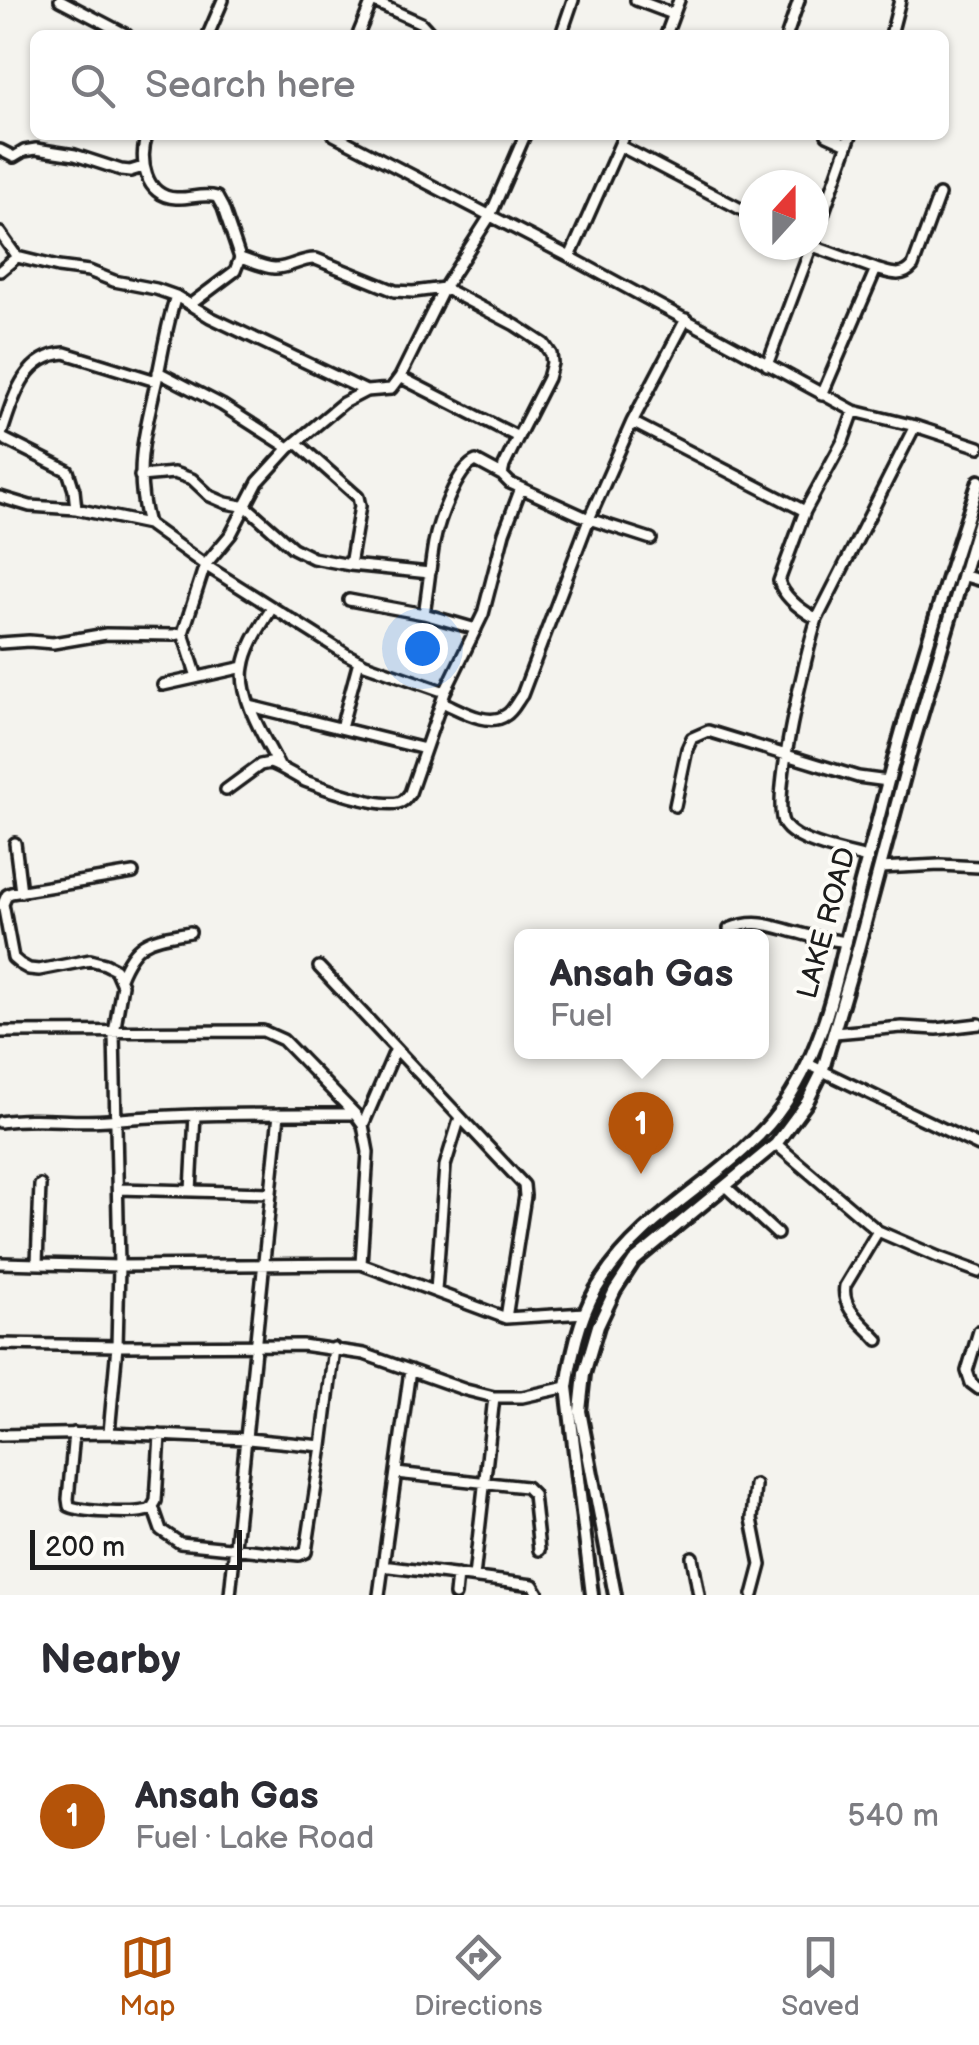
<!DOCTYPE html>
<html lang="en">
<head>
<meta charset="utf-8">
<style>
  body { margin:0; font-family:"Balsamiq Sans",sans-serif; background:#f7f7f7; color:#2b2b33 }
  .compass { position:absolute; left:739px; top:170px; width:90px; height:90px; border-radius:50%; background:#fff; box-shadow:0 2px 8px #0004; rotate:21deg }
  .scale { position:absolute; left:30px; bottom:25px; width:212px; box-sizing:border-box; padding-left:10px; border:5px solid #1c1c1c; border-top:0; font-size:28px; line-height:35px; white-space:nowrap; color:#1c1c1c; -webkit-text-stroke:8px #fdfcf7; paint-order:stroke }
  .you { position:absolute; left:422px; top:648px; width:35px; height:35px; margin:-25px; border:8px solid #fff; border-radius:50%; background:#1a73e8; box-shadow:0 0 0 15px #1a73e833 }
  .badge { display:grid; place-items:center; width:65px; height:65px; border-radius:50%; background:#b45309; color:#fff; font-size:32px; font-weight:700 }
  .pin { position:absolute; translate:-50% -82px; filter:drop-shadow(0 2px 5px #0008) }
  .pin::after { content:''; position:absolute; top:52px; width:35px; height:30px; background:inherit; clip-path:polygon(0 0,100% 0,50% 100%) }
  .popup { position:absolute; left:514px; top:929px; width:255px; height:130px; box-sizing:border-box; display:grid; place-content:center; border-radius:15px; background:#fff; filter:drop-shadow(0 2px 8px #0005); font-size:32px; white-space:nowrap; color:#7c7c81 }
  .popup b { font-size:38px; color:#2b2b33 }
  .popup::after { content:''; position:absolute; left:50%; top:100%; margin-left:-20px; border:20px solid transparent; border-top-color:#fff }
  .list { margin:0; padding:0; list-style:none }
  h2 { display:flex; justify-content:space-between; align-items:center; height:130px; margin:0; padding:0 40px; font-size:42px }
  h2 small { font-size:32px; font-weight:400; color:#7c7c81 }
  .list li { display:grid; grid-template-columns:65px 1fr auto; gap:30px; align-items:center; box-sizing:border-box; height:180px; padding:0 40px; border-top:2px solid #e1e1e2 }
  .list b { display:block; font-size:38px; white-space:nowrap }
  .list p { margin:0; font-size:32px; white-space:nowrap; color:#7c7c81 }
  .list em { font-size:32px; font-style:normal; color:#7c7c81 }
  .icon { flex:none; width:55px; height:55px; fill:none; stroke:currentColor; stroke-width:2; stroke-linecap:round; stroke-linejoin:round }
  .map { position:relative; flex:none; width:979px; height:1595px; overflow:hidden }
  .search { position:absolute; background:#fff; box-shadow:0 2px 8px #0004; left:30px; right:30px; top:30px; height:110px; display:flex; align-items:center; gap:25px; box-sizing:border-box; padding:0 35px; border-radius:15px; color:#7c7c81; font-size:38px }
  .sheet { height:310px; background:#fff }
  nav { display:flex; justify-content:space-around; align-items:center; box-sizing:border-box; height:140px; border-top:2px solid #e1e1e2; background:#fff; font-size:28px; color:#7c7c81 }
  nav a { display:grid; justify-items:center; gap:5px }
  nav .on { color:#b45309 }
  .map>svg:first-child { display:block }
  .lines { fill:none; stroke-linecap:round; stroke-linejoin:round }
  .minor-casing { stroke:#1c1c1c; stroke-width:16 }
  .major-casing { stroke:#1c1c1c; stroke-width:18 }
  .minor { stroke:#fdfcf7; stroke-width:9 }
  .major { stroke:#fdfcf7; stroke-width:10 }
  .labels { text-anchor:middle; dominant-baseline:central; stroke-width:8; stroke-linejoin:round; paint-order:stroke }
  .street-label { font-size:28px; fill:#1c1c1c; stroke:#fdfcf7 }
</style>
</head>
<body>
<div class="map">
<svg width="979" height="1595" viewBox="0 0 979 1595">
  <rect width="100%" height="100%" fill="#f4f3ee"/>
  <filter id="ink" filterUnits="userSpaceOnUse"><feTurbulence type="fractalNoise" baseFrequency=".01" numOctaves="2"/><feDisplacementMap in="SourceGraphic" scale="20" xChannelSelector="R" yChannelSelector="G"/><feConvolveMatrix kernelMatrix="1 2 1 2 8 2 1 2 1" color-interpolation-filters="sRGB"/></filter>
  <g filter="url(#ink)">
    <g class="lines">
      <defs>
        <path id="minor" d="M 60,0 L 127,35
          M 370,0 L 421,23 L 432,35
          M 636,0 L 673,14
          M 208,35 L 223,0
          M 358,35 L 372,1
          M 561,35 L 573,0
          M 666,35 L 679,0
          M 787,35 L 799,0
          M 891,35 L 900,0
          M 147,135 C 138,159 145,197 176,198 C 190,199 202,193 217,197 L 223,208 L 240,258 L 235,271 L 191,304
          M 334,135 L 570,257 L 854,411 L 915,426 L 979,447
          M 827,135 L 847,144
          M 620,146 L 754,216
          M 0,150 L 14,157 L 24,151 L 36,149 L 75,155 L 121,170 L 130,171 L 143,167
          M 0,233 L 17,257
          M 814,240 L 851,135
          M 810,245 L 876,269
          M 570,257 L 624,135
          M 240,258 C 250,261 263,267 274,268 C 289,269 301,258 316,259 L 395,291 L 413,292 L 444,288 L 515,325 L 544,344 L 551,354 L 552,363 L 548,378 L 518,437
          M 0,271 L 17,257 L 58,267 L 89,271 L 114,281 L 156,289 L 176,296 L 210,317 L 366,391
          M 176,296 C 167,323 163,351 157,379 C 145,431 133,470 148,524 L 205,565 L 346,654 L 365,664 L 445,692
          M 767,365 L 812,245
          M 158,372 L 222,405 L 289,448
          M 400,377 L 518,437 L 504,466 L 502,475 L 510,483 L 589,519 L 651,539
          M 822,395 L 876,269 C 890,273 902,279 913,266 L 939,195
          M 854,411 L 843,441 L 805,511 L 779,581 C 784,598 801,610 817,619 C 807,649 770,802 784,824 C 795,843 847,853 868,858
          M 632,422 L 805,511
          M 0,437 L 68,471 L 74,490 L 76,509
          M 0,438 C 12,404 21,356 65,353 L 156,381
          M 296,442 L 358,497 L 360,506 L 350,565
          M 140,476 L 174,473 L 192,479 L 210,496 L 226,503 L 247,507 L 293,548 L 313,558 L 350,565 L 430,573
          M 0,497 L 30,506 L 76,509 L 148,524
          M 962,575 L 979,580
          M 349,600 L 424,614 L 476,629
          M 272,608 C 261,626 247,646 244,667 C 238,697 266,740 279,766
          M 424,614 C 428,591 430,566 434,543 C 438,522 457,468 476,461 L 502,475
          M 817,619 L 915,426
          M 183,633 L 197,677
          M 0,643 L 29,641 L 53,643 L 106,634 L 174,635 L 183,633 L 205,565 L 231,534 L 258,482 L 289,448 L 343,403 L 366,391 L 391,389 L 400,377 L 444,288 L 490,216 L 525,135
          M 163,685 L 244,667
          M 442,702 C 459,709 488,728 506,715 C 513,711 517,701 522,695 L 589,519 L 632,422 L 686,319
          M 250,706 L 425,749
          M 341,728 L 359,661
          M 226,790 L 260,765 L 270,763 C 282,767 293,775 305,781 C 325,789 378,807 398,803 C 404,802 406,798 410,793 L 445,692 L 483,614 L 504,533 L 521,488
          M 675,806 L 687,749 L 692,738 L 708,731 L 858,777 L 888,781
          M 15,843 L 21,892
          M 880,868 L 940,865 L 979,867
          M 729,929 C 757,918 771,926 799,933 C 814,938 830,939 846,942
          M 319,967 L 524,1185 L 525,1196 L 506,1318
          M 120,978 C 136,938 151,939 190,932
          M 0,1032 L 263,1031 L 283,1040 L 355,1114 L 363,1125 L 368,1152 L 361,1264 L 506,1318 L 585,1313
          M 835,1033 L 902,1027 L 937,1029 L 979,1024
          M 808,1064 L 979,1146
          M 0,1122 C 36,1116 72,1123 108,1120 C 190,1113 273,1114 355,1114
          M 363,1125 L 395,1051
          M 776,1144 L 878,1231 L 938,1257 L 979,1272
          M 725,1186 L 777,1234
          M 119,1189 L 271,1193
          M 191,1191 L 195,1115
          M 878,1231 L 845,1286 C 841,1309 864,1324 878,1340
          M 0,1263 L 119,1266 L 361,1264
          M 37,1263 L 40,1185
          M 436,1291 L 445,1166 L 460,1117
          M 979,1331 L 967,1371 L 971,1383 L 979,1389
          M 0,1344 L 117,1346 L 302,1345 L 364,1354 L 466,1390 L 494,1397 L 522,1397 L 567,1387
          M 74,1433 L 68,1499 L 69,1506 C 81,1512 131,1514 144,1511 C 152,1510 152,1508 156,1501 L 160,1435
          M 109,1433 L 117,1346 L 119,1266 L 114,1033 L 122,985 L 115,969 L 105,964 L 90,960 L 39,970 L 29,969 L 20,964 L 13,958 L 3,904 L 7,895 L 11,893 L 133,873
          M 0,1435 L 109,1433 L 248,1439 L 322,1446
          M 396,1473 L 526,1487 L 533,1494 L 539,1550
          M 153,1507 L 161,1530 L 180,1543 L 299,1555 L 306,1552 L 322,1446 L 334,1348
          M 692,1557 L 699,1595
          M 383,1566 L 533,1585 L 539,1595
          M 474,1577 L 494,1397
          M 230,1595 L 279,1114
          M 379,1595 L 410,1370
          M 455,1595 L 457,1575
          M 753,1595 L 761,1565 L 752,1519 L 755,1485"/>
        <path id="major" d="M 592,1595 L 567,1387 C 572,1351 581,1310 602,1280 C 649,1207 738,1174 786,1102 C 820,1052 835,990 848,932 C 859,888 872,844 883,800 C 911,693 944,587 979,481
          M 615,1595 L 580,1411 L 584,1374 L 598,1326 L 615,1290 L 634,1261 L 776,1144 L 807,1102 L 822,1072 L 857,953 L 912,747 L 979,521"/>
      </defs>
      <!-- minor casing -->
      <use href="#minor" class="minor-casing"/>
      <!-- major casing -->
      <use href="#major" class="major-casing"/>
      <!-- minor -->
      <use href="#minor" class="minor"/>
      <!-- major -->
      <use href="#major" class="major"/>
    </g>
  </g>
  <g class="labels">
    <!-- street labels -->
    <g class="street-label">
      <text transform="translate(827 923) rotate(-75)">LAKE ROAD</text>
    </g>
  </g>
</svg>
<svg class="compass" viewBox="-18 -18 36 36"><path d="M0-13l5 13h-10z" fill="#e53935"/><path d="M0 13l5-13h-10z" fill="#7c7c81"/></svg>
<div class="scale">200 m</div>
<div class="you"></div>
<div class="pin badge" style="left:641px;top:1174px">1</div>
<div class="popup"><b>Ansah Gas</b>Fuel</div>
<div class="search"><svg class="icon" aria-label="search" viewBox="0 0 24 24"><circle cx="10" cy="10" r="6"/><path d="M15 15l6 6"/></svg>Search here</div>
</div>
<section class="sheet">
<h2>Nearby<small></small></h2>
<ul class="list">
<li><span class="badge">1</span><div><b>Ansah Gas</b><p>Fuel · Lake Road</p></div><em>540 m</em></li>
</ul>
</section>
<nav>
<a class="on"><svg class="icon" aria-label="map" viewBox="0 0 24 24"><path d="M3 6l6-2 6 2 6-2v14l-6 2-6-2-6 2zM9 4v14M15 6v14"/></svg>Map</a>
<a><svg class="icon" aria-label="directions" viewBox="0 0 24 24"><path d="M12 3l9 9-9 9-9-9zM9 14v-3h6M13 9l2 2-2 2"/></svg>Directions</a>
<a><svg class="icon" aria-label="saved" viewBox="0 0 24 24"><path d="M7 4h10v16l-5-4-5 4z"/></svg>Saved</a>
</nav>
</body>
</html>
